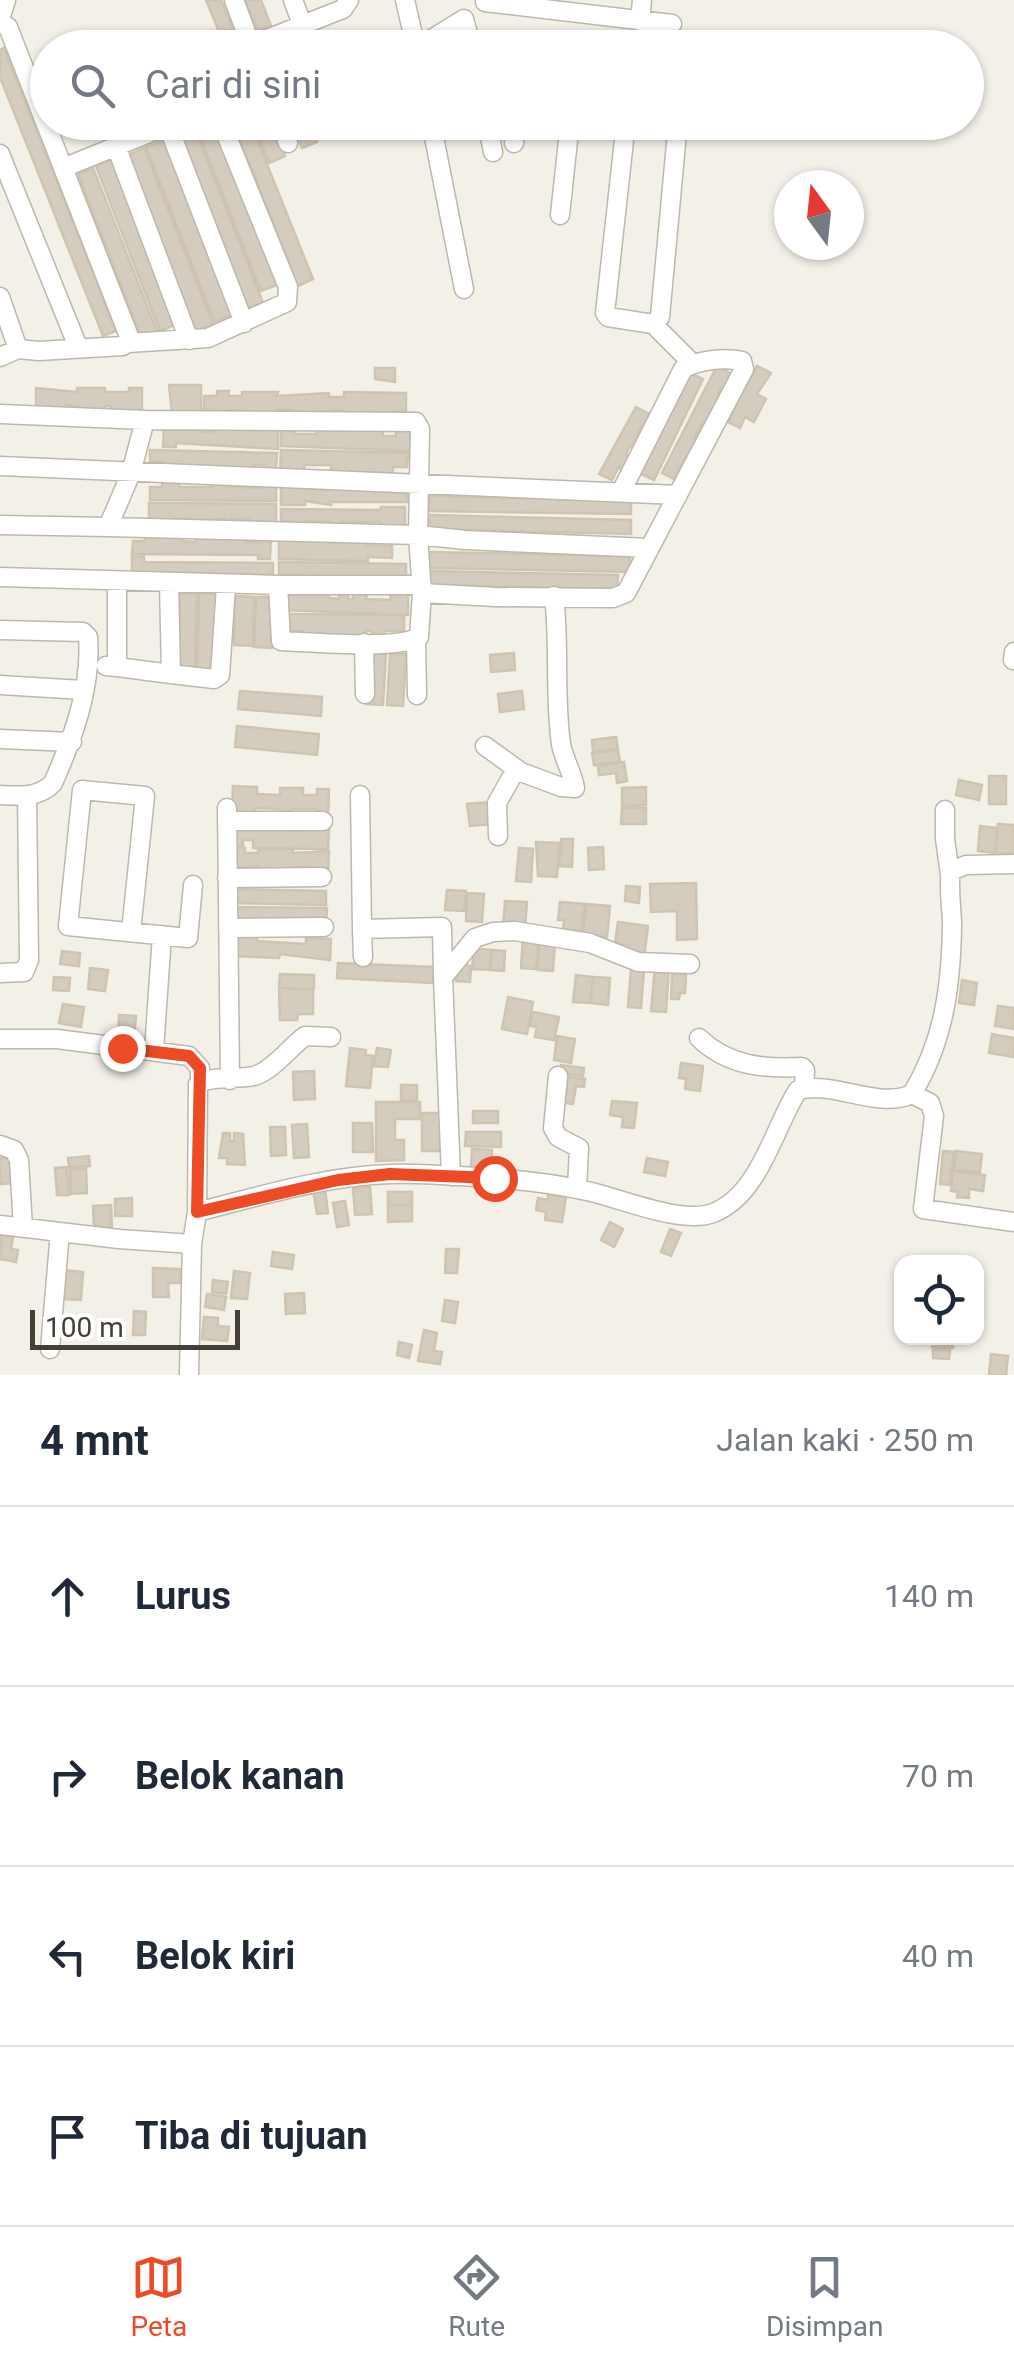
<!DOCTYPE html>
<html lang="id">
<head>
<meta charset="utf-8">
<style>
  body { margin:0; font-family:Roboto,sans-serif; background:#f6f6f7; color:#1f2937 }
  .controls { position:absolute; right:30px; bottom:30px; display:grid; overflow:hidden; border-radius:20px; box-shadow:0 2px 8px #0004 }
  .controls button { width:90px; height:90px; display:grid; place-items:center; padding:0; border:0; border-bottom:2px solid #e0e1e3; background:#fff; color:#1f2937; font:50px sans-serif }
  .compass { position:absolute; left:774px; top:170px; width:90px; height:90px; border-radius:50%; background:#fff; box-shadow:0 2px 8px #0004; rotate:345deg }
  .scale { position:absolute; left:30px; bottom:25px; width:210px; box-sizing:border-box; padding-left:10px; border:5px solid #454037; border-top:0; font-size:28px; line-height:35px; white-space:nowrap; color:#454037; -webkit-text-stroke:8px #fff; paint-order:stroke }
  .stop { position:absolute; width:30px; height:30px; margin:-22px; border:8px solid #ec4b25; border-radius:50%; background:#fff }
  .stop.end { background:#ec4b25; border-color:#fff; box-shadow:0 2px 10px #0008 }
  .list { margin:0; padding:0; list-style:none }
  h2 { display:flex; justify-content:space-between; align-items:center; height:130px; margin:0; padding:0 40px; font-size:42px }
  h2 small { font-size:32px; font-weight:400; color:#747a83 }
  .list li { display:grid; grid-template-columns:65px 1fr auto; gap:30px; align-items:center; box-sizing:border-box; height:180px; padding:0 40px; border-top:2px solid #e0e1e3 }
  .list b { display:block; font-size:38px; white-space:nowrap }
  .list em { font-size:32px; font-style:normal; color:#747a83 }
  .icon { flex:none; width:55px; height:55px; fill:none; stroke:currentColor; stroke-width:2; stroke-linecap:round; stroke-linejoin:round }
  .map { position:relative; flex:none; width:1014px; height:1375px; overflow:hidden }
  .search { position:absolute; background:#fff; box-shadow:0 2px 8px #0004; left:30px; right:30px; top:30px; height:110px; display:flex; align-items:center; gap:25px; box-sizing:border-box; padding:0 35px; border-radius:55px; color:#747a83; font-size:38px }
  .sheet { height:850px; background:#fff }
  nav { display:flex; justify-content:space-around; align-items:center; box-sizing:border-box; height:140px; border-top:2px solid #e0e1e3; background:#fff; font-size:28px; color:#747a83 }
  nav a { display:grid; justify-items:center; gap:5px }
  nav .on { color:#ec4b25 }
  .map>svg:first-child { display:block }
  .building { fill:#d4ccbe; stroke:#cec4b1; stroke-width:2.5 }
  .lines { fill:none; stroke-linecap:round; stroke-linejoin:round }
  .minor-casing { stroke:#beb8ab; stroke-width:21 }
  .minor { stroke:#fff; stroke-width:18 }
  .route { stroke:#ec4b25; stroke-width:12 }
</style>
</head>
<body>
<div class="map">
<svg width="1014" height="1375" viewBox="0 0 1014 1375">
  <rect width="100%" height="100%" fill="#f3f0e8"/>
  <!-- building -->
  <path class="building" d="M 206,0 L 221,0 L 233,29 L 220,34 Z
    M 245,0 L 261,0 L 271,26 L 258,31 Z
    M 4,48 L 116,331 L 103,336 L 0,77 L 0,50 Z
    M 204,122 L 215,122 L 279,284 L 261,291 L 196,126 Z
    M 233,122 L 250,122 L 313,279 L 298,286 Z
    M 253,122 L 271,122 L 285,156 L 269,163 Z
    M 292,122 L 309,122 L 317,142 L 302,148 Z
    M 194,127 L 263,303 L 248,308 L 179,133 Z
    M 164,140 L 232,315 L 215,322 L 146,147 Z
    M 144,148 L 213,324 L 196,331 L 128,155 Z
    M 114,159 L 179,323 L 160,331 L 96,166 Z
    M 93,168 L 157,331 L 141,337 L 78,174 Z
    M 717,366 L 734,375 L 726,391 L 721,388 L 707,424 L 703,422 L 695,437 L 700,440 L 689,460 L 685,458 L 674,479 L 662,473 Z
    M 757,366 L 771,373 L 757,394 L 766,399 L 754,422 L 745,417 L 740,428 L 728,422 L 733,411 L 728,408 L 740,385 L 745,388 Z
    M 375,368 L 395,368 L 395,382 L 375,379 Z
    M 686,371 L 703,379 L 654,480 L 635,471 L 641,460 L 646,463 L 651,452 L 647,450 Z
    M 169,385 L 201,385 L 201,414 L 172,414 Z
    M 36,388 L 77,392 L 77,388 L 105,388 L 105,392 L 129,392 L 129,388 L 142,388 L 142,412 L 110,411 L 110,406 L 105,406 L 105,411 L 78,411 L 78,406 L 66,405 L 66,410 L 36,410 Z
    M 217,391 L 229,391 L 228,396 L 242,396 L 242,392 L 278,392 L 277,396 L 329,393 L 329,397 L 344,397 L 344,392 L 406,393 L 406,411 L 343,416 L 342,410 L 331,410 L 331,416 L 291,416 L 292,410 L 278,410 L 278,415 L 242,415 L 242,410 L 229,410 L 229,414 L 217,414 L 217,410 L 204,410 L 204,396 L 217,396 Z
    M 636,407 L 651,415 L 637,434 L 641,436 L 635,448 L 630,446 L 626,454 L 630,456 L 622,470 L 619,467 L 612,480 L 599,474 Z
    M 164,425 L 201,426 L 201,432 L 213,432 L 213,426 L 278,428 L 278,449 L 176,443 L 176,447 L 163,447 Z
    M 317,428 L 383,430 L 383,436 L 396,436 L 396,429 L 413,429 L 412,451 L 281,446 L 281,429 L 294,429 L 294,434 L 317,434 Z
    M 150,450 L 277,453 L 276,470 L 264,470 L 264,465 L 253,465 L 253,471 L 162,468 L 163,462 L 150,462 Z
    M 281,450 L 408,453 L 407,467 L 393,467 L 393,473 L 331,472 L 331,465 L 304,465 L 304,472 L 280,471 Z
    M 162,481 L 180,481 L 179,487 L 212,487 L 212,481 L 232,482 L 232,487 L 263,488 L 263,481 L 276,481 L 276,501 L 150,500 L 150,487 L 162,487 Z
    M 281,483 L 305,484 L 305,489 L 407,490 L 407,502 L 330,502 L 331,505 L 305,501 L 305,505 L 281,505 Z
    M 429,496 L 631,500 L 631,514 L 429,511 Z
    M 149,503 L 276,504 L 276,525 L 251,525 L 251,519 L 231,519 L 231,525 L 223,525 L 224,519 L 207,519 L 207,525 L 188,525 L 188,519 L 173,519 L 173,525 L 160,525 L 160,519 L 149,523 Z
    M 381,507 L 405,507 L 405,527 L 380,527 L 380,522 L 342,522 L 342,526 L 330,526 L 330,521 L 304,521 L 304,527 L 291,527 L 292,521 L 287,521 L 287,526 L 281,526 L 281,509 L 380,510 Z
    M 430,515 L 631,520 L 631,534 L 429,529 Z
    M 145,535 L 182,536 L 182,541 L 195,542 L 195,535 L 245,535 L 245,542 L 260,542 L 260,537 L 271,537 L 270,559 L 258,559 L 258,555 L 132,554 L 133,541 L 145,541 Z
    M 279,537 L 367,539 L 367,545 L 392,546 L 392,558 L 368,557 L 368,561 L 279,559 Z
    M 429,552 L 630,556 L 630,572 L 428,568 Z
    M 132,556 L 144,556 L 144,562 L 273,563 L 273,574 L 132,578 Z
    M 279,562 L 406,564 L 406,578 L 310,576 L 310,581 L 302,581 L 302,576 L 279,576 Z
    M 428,571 L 618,575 L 617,589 L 428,585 Z
    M 339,591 L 348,592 L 348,599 L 353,599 L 353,592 L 367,592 L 366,599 L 390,600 L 391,593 L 408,593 L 408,615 L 284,610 L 284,592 L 329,593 L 329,598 L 339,599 Z
    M 199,593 L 218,594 L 216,674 L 197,674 Z
    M 180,594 L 197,594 L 195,671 L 179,671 L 175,619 L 180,619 Z
    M 235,596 L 254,597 L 253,646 L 234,645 Z
    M 256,597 L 273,597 L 272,648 L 254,647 Z
    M 284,614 L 404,615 L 404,631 L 384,631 L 384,638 L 372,638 L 372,631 L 366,631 L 365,638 L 302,638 L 302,631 L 290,631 L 290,621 L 284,621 Z
    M 370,652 L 386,653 L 383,705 L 367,704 Z
    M 514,653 L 515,670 L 491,672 L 490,655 Z
    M 390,654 L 406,654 L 403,706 L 387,705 Z
    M 240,691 L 322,697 L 321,716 L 238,709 Z
    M 522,691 L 524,709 L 500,712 L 498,694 Z
    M 237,726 L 319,734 L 317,755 L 235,747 Z
    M 616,737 L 618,749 L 593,752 L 592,740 Z
    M 618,750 L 620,762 L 594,765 L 592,753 Z
    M 624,762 L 627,781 L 617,783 L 616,773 L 599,775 L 598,766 Z
    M 989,776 L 1006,776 L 1006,804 L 989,804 Z
    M 959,780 L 982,785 L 979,800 L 956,795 Z
    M 233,786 L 257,787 L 257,794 L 280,795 L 280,788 L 303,788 L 303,795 L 317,795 L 317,789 L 329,789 L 328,817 L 316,816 L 316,809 L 292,809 L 292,816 L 280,816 L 280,809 L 255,808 L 255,815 L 232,815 Z
    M 646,787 L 646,805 L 622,806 L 622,788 Z
    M 489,802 L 492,824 L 470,826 L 467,804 Z
    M 622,808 L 646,808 L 646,824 L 621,824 Z
    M 998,824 L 1014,825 L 1014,854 L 995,853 Z
    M 290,825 L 290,831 L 302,831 L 302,825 L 329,825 L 328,849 L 253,848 L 253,840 L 243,840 L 243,846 L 232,846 L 232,830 Z
    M 980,826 L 997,828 L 995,853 L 978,851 Z
    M 561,839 L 573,839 L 572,867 L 560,866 Z
    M 536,842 L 559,843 L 557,877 L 538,876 Z
    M 232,847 L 245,848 L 245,853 L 258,853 L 258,849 L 293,849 L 293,853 L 329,851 L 328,873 L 316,873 L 316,867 L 291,867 L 291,872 L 257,871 L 257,866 L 231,869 Z
    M 603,847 L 604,869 L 589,870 L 588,848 Z
    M 519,848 L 533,849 L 531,882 L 516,881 Z
    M 696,883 L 697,939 L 677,940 L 677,911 L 651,912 L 650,884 Z
    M 626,886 L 640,887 L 639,903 L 625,901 Z
    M 230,889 L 326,891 L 326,905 L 229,903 Z
    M 447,890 L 466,891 L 464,911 L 445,910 Z
    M 467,893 L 484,894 L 482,922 L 466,921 Z
    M 505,901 L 527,902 L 525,929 L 503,928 Z
    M 560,902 L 585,904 L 582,931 L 563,929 L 564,920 L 558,920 Z
    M 586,904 L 610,906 L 607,937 L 583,934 Z
    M 230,907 L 327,908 L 326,925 L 229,923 Z
    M 618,922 L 648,926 L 644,958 L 628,956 L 629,945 L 615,943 Z
    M 231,934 L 257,935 L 257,941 L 306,944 L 306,938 L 331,939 L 330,960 L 280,954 L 279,958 L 230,956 Z
    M 523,938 L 539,940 L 536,969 L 521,968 Z
    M 539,941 L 555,942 L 553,971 L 538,970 Z
    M 474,948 L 491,950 L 490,970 L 472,969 Z
    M 492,950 L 505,951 L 504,971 L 490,970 Z
    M 62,951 L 80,953 L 79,966 L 60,964 Z
    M 338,963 L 434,967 L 433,983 L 337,978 Z
    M 457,965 L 471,966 L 470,982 L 456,981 Z
    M 655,967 L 669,968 L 666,1012 L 651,1011 Z
    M 90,968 L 108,970 L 105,991 L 88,989 Z
    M 631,969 L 644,970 L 641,1008 L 628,1007 Z
    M 280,974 L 314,975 L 314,989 L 279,988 Z
    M 672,974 L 686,974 L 685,993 L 680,993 L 679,999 L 671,999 Z
    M 576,975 L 593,977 L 591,1003 L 573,1002 Z
    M 54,977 L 70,978 L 69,991 L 53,990 Z
    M 593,977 L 610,978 L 608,1005 L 591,1003 Z
    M 962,980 L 977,983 L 974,1005 L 959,1003 Z
    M 279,988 L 313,990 L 313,1014 L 298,1014 L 297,1020 L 280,1020 Z
    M 508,997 L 533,1002 L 527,1034 L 502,1029 Z
    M 63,1004 L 84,1007 L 81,1027 L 59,1023 Z
    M 998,1006 L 1014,1008 L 1014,1029 L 995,1026 Z
    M 533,1012 L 559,1017 L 554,1040 L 535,1037 L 537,1027 L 530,1026 Z
    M 119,1015 L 136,1016 L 134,1038 L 118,1037 Z
    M 992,1034 L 1014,1038 L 1014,1057 L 989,1053 Z
    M 557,1036 L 575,1039 L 571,1063 L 554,1060 Z
    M 350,1048 L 366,1050 L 365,1055 L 373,1056 L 370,1088 L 346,1086 Z
    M 377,1048 L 391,1050 L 388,1067 L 374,1066 Z
    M 681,1063 L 703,1066 L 700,1091 L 685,1089 L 686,1079 L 679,1078 Z
    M 561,1065 L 584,1068 L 583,1076 L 560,1073 Z
    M 314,1071 L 315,1099 L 294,1100 L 293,1072 Z
    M 562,1076 L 585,1079 L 584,1087 L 576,1086 L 573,1104 L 558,1102 Z
    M 401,1085 L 417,1085 L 417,1100 L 401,1100 Z
    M 612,1101 L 637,1103 L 634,1128 L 622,1127 L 623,1117 L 610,1115 Z
    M 376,1102 L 420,1102 L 420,1119 L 395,1119 L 395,1140 L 404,1140 L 404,1160 L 376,1161 Z
    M 473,1111 L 498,1111 L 498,1123 L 473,1123 Z
    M 422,1113 L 440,1113 L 441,1151 L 422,1151 Z
    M 353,1123 L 372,1123 L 373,1152 L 353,1152 Z
    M 307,1124 L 309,1157 L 294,1158 L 292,1125 Z
    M 270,1127 L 285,1127 L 286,1155 L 271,1156 Z
    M 466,1132 L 501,1132 L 501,1147 L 465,1146 Z
    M 223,1133 L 230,1133 L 230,1141 L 234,1141 L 234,1133 L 243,1134 L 245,1165 L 227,1164 L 227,1158 L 219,1158 Z
    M 472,1149 L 492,1150 L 492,1167 L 471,1167 Z
    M 943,1151 L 954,1152 L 950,1185 L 940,1184 Z
    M 956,1151 L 982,1154 L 980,1172 L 954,1170 Z
    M 89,1156 L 90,1166 L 69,1167 L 68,1158 Z
    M 0,1158 L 14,1158 L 15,1183 L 0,1184 Z
    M 647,1158 L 668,1162 L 665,1176 L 644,1172 Z
    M 67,1167 L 69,1195 L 57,1195 L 55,1168 Z
    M 86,1168 L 87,1193 L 71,1194 L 70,1169 Z
    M 953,1171 L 985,1175 L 983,1191 L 969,1189 L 969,1198 L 957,1197 L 958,1192 L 951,1191 Z
    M 370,1187 L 372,1214 L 355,1215 L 353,1188 Z
    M 325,1189 L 328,1213 L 317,1214 L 313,1190 Z
    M 388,1192 L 412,1192 L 412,1205 L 388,1205 Z
    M 548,1195 L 566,1197 L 562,1222 L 545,1220 L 546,1212 L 536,1210 L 538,1198 L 548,1200 Z
    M 132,1198 L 132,1216 L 115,1216 L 115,1199 Z
    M 345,1201 L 349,1225 L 337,1227 L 333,1203 Z
    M 111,1205 L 112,1227 L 94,1227 L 93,1206 Z
    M 388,1205 L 412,1205 L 412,1221 L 388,1222 Z
    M 610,1222 L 623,1229 L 614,1247 L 601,1240 Z
    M 670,1229 L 681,1233 L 671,1256 L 661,1252 Z
    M 1,1235 L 13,1237 L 11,1249 L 18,1250 L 16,1262 L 0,1259 Z
    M 446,1249 L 459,1249 L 457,1273 L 445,1273 Z
    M 273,1252 L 294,1255 L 292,1269 L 271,1266 Z
    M 153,1268 L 180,1269 L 180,1283 L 168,1283 L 169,1297 L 153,1297 Z
    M 63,1270 L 83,1272 L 81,1300 L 61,1299 Z
    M 234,1271 L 250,1273 L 247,1299 L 231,1298 Z
    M 213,1280 L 228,1282 L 226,1294 L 212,1292 Z
    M 304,1293 L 305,1313 L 286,1314 L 285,1294 Z
    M 207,1294 L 226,1297 L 224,1310 L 205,1307 Z
    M 445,1300 L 458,1302 L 455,1323 L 442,1321 Z
    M 134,1311 L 146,1312 L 145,1335 L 133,1335 Z
    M 204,1317 L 218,1318 L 218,1326 L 229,1327 L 227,1341 L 202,1339 Z
    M 424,1330 L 437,1333 L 434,1351 L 442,1352 L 440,1364 L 418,1361 Z
    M 933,1338 L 954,1338 L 953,1348 L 932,1347 Z
    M 399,1342 L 412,1345 L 409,1358 L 397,1355 Z
    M 933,1349 L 950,1350 L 949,1359 L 933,1358 Z
    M 991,1354 L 1008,1356 L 1006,1375 L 989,1375 Z"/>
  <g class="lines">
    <defs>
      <path id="minor" d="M 234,0 L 252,48
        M 293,0 L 311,48
        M 405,0 L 416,48
        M 485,2 L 672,24
        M 0,19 L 6,0
        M 640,21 L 642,0
        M 0,23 L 8,27 L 130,339 L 123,346 L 39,351 L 18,349
        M 244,48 L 343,9 L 349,0
        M 417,48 L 464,19 L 472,48
        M 280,122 L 288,143
        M 431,122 L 464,289
        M 487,122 L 493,152
        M 626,122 L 605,313 L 608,317 L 653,324 L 660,317 L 678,122
        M 168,126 L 244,323
        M 514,143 L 516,122
        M 116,146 L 189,340
        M 0,154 L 78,347
        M 63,168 L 176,122
        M 560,215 L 570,122
        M 0,297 L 18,349 L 0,357
        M 653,324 L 693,364
        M 128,343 L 208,338 L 287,302 L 288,287 L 221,122
        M 0,414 L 145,420 L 416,422 L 420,429 L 418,535 L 422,593 L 419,637 C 398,650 310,642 281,641 L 278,585 L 0,577
        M 0,466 L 678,495
        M 0,525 L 108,527 L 131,473 L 145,420
        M 108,527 L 418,535 L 465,540 L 649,548
        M 278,585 L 422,585
        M 422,593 L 495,597 L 613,598 L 626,593 L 744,369 L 742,361 C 725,357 698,360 683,369 L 621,492
        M 0,630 L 83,632 L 88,637 C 92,687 73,738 53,783 C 39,798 19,796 0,795
        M 416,640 L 417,695
        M 364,643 L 365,694
        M 1013,660 L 1014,652
        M 106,666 L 117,667 L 117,581
        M 117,667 L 171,674 L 169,582
        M 171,674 L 214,679 L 220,675 L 226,586
        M 0,685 L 83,690
        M 0,739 L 72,742
        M 485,746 L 521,772 L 561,787 L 575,788 C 573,774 564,760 561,744 C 554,695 560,645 554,596
        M 360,795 L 362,929 L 442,927 L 443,977
        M 227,808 L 230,1080
        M 945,810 L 945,839 L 950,875
        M 227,821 L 323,821
        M 498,836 L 497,803 L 516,769
        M 227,878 L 322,877
        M 228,928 L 324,927
        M 362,929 L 363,957
        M 131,932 L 145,796 L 82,790 L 68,926 L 188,938 L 193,885
        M 0,973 L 24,972 L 29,960 L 27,796
        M 699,1038 C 728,1066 764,1069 802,1067 L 805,1070 L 804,1088
        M 0,1039 L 57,1039 L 189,1056 L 200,1068 L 200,1083
        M 154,1050 L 162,935
        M 558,1076 L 553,1128 L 558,1137 L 579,1148 L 577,1189
        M 912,1094 L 930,1103 L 934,1116 L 923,1209 L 1014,1222
        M 0,1145 L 14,1150 L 19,1160 L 23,1228
        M 451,1176 L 443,977 L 475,938 L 493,932 L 515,931 L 590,943 L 638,962 L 690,964
        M 197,1212 L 198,1084 C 213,1075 236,1080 254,1076 C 272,1071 289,1048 305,1036 L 331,1037
        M 0,1225 L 119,1239 L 192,1244 L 197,1212 C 260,1196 325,1176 391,1174 C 423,1173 457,1176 489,1178 C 522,1180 556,1184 587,1191 C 620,1198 682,1225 713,1213 C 760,1195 774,1127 798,1090 C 834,1080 877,1110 912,1094 C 944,1041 951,987 952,926 C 952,908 948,889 951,871 L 966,865 L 1014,864
        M 50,1349 L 60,1232
        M 189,1375 L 192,1244"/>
    </defs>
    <!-- minor casing -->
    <use href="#minor" class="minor-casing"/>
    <!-- minor -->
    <use href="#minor" class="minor"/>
  </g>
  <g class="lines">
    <!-- route -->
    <path class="route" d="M 122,1048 L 189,1056 L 200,1068 L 197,1212 L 338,1180 L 390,1174 L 494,1178"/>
  </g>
</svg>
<div class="controls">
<button><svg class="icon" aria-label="locate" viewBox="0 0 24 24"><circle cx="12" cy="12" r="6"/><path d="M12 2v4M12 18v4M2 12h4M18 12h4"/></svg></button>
</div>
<svg class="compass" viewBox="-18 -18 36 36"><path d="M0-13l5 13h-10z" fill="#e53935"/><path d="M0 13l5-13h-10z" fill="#747a83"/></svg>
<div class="scale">100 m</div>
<div class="stop" style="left:494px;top:1178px"></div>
<div class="stop end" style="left:122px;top:1048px"></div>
<div class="search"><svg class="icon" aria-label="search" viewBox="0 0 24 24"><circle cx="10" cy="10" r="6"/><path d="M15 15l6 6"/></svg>Cari di sini</div>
</div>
<section class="sheet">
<h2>4 mnt<small>Jalan kaki · 250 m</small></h2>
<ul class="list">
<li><svg class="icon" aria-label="ahead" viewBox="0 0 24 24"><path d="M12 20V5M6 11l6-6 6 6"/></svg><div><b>Lurus</b></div><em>140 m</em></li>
<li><svg class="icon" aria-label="right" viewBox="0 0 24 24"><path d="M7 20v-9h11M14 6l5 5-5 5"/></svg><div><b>Belok kanan</b></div><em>70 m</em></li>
<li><svg class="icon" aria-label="left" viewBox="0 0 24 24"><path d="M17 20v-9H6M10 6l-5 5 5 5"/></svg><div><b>Belok kiri</b></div><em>40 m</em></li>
<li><svg class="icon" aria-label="arrive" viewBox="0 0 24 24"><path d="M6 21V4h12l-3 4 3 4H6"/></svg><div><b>Tiba di tujuan</b></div></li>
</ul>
</section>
<nav>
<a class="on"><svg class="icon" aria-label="map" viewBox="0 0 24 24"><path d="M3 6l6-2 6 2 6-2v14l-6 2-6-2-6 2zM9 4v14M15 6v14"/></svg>Peta</a>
<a><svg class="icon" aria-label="directions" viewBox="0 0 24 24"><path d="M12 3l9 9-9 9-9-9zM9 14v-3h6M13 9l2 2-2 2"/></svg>Rute</a>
<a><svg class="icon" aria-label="saved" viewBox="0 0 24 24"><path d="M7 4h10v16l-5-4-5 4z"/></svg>Disimpan</a>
</nav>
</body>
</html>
